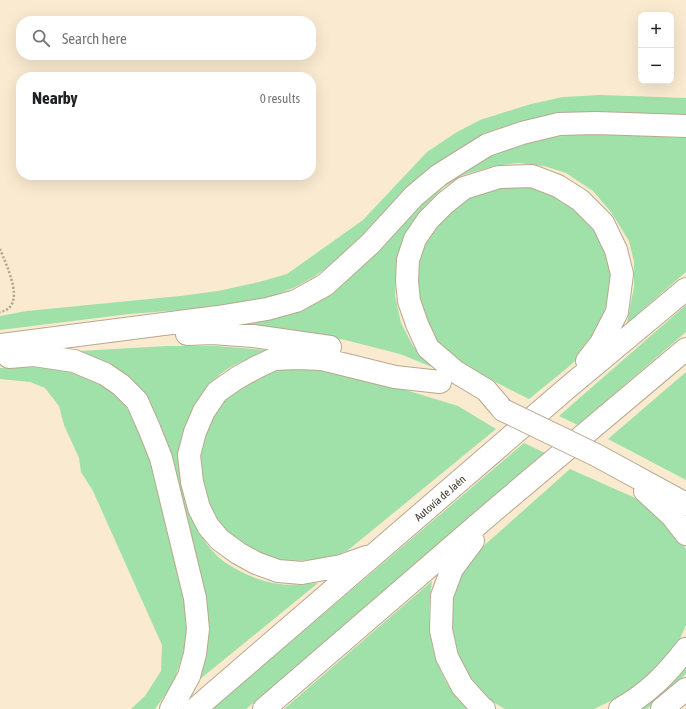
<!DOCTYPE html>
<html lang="en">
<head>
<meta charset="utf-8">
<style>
  body { margin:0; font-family:"Asap Condensed",sans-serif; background:#f6f6f6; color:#202124 }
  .controls { position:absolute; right:12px; top:12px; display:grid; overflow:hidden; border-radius:8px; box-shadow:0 4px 16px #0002 }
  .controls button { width:36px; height:36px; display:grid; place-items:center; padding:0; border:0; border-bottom:1px solid #e0e0e0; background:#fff; color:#202124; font:20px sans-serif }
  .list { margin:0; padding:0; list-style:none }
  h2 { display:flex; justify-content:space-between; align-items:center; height:52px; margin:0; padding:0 16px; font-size:17px }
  h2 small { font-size:13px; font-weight:400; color:#757577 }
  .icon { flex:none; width:22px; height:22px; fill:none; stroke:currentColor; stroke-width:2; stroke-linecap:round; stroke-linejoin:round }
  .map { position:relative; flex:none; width:686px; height:709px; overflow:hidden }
  .search { position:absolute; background:#fff; box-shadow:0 4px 16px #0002; left:16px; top:16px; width:300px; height:44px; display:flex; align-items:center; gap:10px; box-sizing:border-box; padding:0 14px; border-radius:16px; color:#757577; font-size:15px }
  .panel { position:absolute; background:#fff; box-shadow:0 4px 16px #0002; left:16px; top:72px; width:300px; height:108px; border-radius:16px }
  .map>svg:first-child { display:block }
  .green { fill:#a0e0a9 }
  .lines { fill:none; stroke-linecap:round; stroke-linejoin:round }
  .highway-casing { stroke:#b7a88f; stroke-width:24 }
  .path { stroke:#afa38f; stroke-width:2.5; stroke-dasharray:2 2; stroke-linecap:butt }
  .highway { stroke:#fff; stroke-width:22 }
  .highway-bridge-casing { stroke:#b7a88f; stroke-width:24; stroke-linecap:butt }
  .highway-bridge { stroke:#fff; stroke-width:22 }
  .labels { text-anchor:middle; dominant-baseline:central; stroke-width:3; stroke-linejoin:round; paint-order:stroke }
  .street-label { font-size:11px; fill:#3c362c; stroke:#fff }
</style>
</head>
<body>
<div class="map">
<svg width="686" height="709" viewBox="0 0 686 709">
  <rect width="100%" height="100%" fill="#faead0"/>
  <!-- green -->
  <path class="green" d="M 600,95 L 686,98 L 686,118 L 552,117 L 375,224 L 338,259 L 314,277 L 293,288 L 270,297 L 241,303 L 195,309 L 129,314 L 0,330 L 0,316 L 27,311 L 180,296 L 218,291 L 259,282 L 287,274 L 363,220 L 427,152 L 457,132 L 480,120 L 531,104 L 563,97 Z
    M 589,133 L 686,138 L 686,272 L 627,323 L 634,287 L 634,262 L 629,241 L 611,212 L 593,191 L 566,173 L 544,166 L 519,163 L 494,166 L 463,175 L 444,187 L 424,207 L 402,244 L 396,273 L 395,296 L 401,323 L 413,346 L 432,367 L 400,354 L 345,340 L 308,333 L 242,326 L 279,317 L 429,193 L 479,160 L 518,145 L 554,137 Z
    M 521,187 L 543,189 L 561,198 L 588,219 L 608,254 L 611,279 L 609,299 L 603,316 L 586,349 L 572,364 L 529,399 C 505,387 482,376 460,361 C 455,358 449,355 445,351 C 431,337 416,301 416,281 C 415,266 426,233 436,221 C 443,213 468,195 478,192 C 492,188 507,188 521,187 Z
    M 686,305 L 686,332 L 578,425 L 559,416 Z
    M 167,346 L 216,346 L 277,351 C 255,357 234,361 217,377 C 195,396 191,417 187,444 C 185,455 181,469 182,480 C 184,508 202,547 226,563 C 241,573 261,582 279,584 C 292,586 306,584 318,583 L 194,684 L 202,652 L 165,449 L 101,361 L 79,351 Z
    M 43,367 L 71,372 L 97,381 L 119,396 L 135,421 L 153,464 L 185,591 L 188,631 L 182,657 L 173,684 L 155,709 L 131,709 L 145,696 L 161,671 L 162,645 L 93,491 L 81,472 L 79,458 L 64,425 L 59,406 L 45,388 L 30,382 L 0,379 L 0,368 Z
    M 309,367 L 373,380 L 458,406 L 496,429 L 347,551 L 326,559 L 279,562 L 257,554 L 223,530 L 213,515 L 205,499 L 199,460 L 203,435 L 211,417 L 224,401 L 239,387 L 256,377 L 283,369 Z
    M 686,372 L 686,480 L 608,439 Z
    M 524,443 L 545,453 L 246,709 L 212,709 Z
    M 570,469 L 633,497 L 653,509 L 683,543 L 686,550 L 686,625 L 679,641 L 668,658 L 631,691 L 594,709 L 505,709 L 486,698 L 474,686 L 452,647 L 450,605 L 456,584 L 479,550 Z
    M 432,581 C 426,620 429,656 451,690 C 455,697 462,703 467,709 L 284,709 Z
    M 686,663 L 686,674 L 647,709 L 634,709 Z"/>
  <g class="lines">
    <defs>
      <path id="highway" d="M 187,334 L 212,333 L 253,336 L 330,347
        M 0,345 L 218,317 L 267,309 L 296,301 L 325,285 L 370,244 L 414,196 L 439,175 L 487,145 L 522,133 L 559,124 L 596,123 L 686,126
        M 9,357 L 34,355 L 74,361 L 105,374 L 121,385 L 137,401 L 149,428 L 161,458 L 195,598 L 198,629 L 195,654 L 189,676 L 171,709
        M 503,410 L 486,390 L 456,372 L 428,348 L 417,324 L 409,301 L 407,281 L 408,260 L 415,239 L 428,220 L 445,203 L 464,188 L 499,177 L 532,176 L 558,186 L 580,200 L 603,223 L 616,250 L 622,274 L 617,312 L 601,343 L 587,361
        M 596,455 L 686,504
        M 645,491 L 672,516 L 686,534
        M 473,541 L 452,569 L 442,596 L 441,630 L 447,657 L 462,686 L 482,708 L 484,709
        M 366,557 L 341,566 L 302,573 L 278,571 L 256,563 L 238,553 L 220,540 L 208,526 L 199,508 L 192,482 L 189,455 L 195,432 L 204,411 L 217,392 L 237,378 L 257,367 L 274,359 L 297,358 L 322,359 L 395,377 L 440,382
        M 195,709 L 566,389 L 686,289
        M 264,709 L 497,508 L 686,349
        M 620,709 C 648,693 666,675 686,649
        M 662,709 L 686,689"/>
    </defs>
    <!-- highway casing -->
    <use href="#highway" class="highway-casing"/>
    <!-- path -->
    <path class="path" d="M 0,249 C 6,265 28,307 0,312"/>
    <!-- highway -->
    <use href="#highway" class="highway"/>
    <defs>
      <path id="highway-bridge" d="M 503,410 L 596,455"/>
    </defs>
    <!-- highway-bridge casing -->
    <use href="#highway-bridge" class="highway-bridge-casing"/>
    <!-- highway-bridge -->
    <use href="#highway-bridge" class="highway-bridge"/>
  </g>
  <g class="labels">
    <!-- street labels -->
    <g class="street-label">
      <text transform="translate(440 498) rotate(-41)">Autovía de Jaén</text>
    </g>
  </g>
</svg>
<div class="controls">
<button>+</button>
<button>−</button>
</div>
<div class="search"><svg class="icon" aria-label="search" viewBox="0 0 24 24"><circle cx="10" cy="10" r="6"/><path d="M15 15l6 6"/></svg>Search here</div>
<section class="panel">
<h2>Nearby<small>0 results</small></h2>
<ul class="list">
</ul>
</section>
</div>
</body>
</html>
